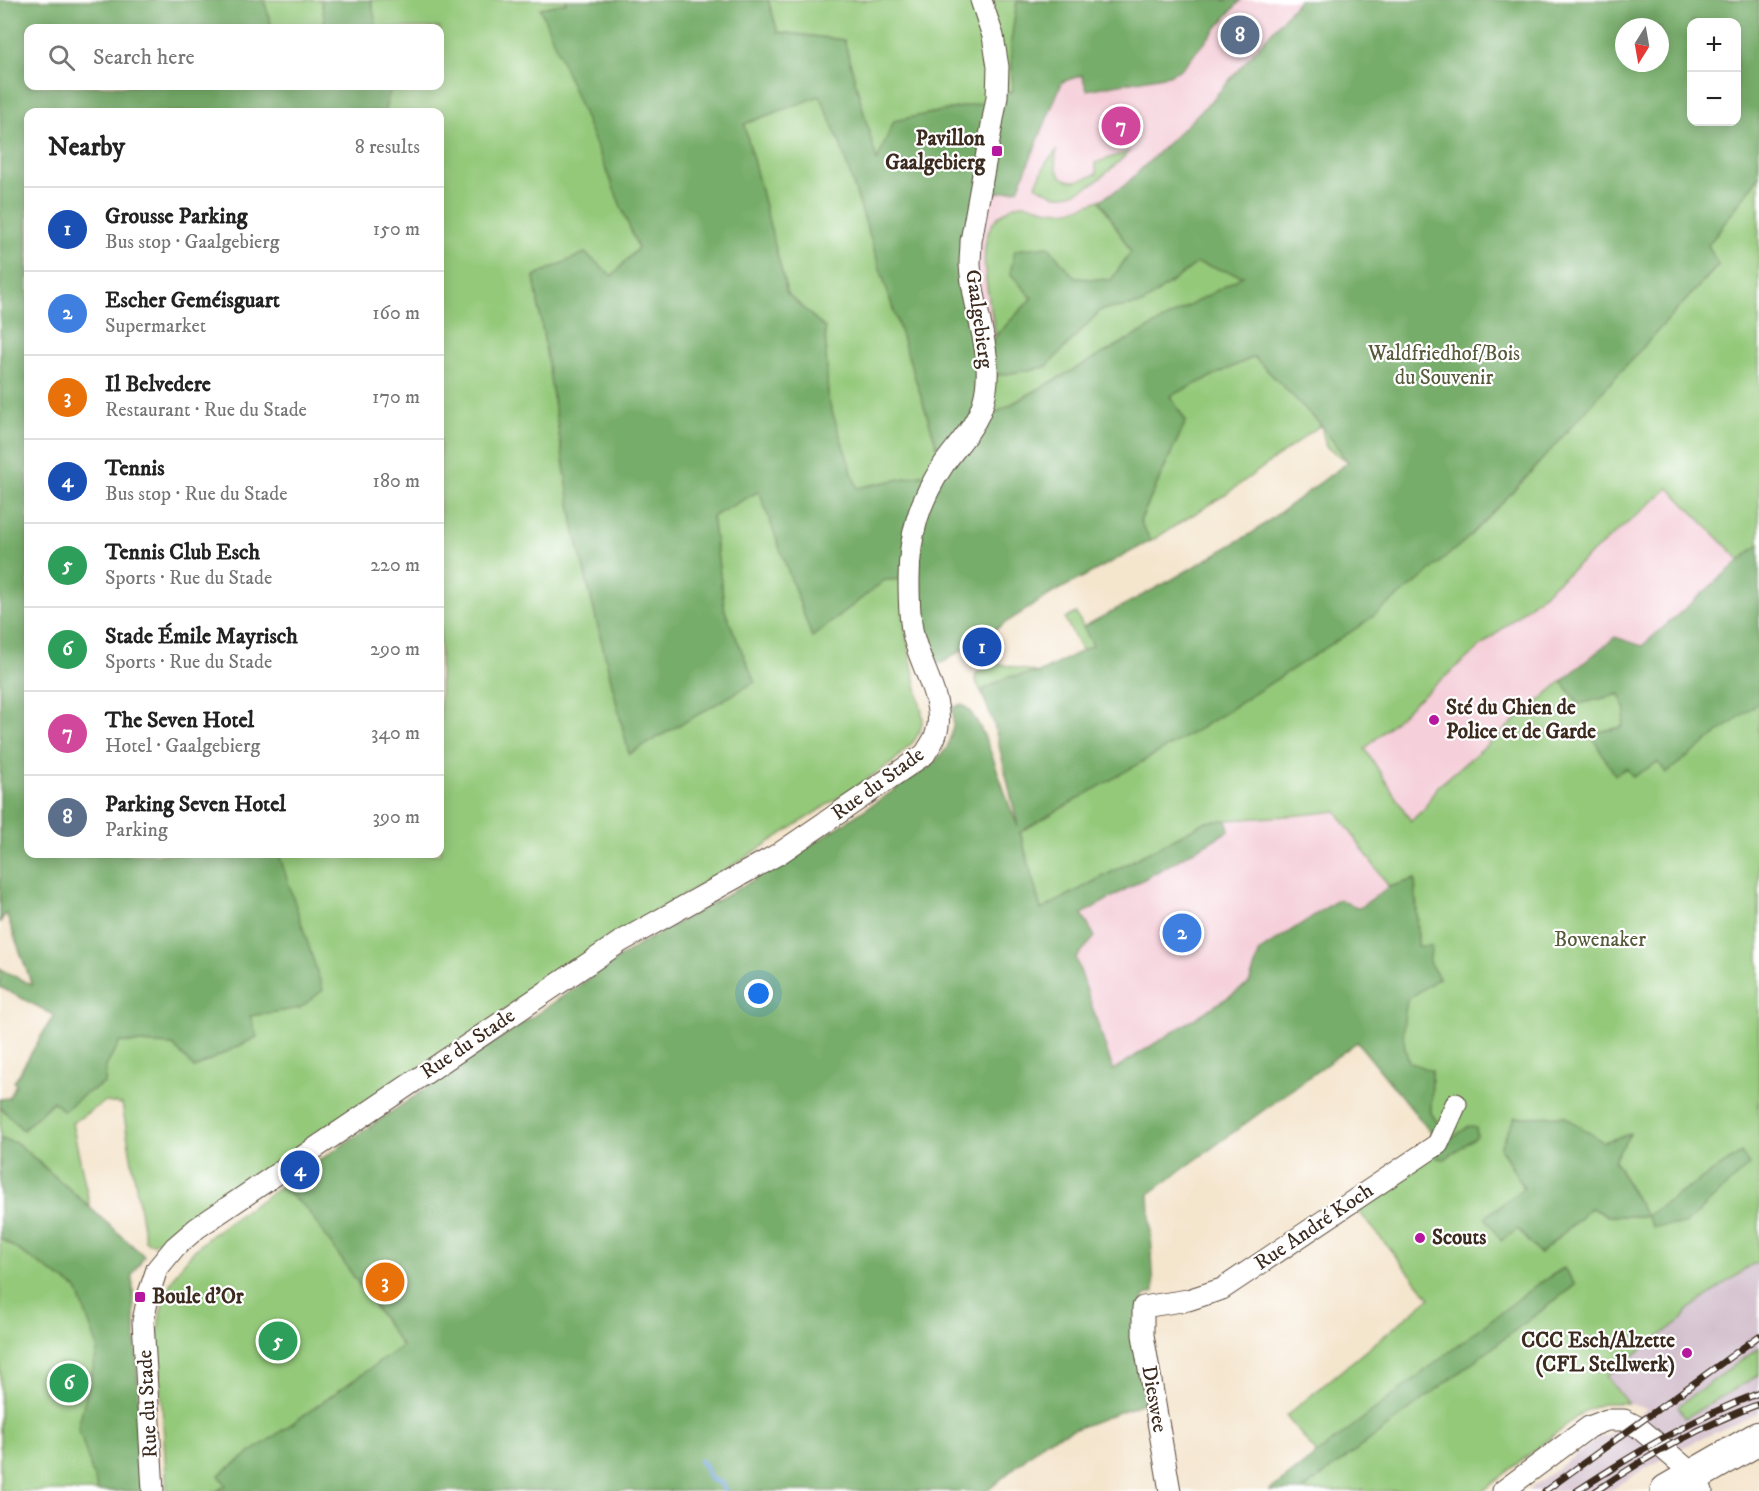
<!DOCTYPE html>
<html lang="en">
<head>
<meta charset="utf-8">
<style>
  body { margin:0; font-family:"IM FELL DW Pica",serif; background:#f6f6f6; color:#222 }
  .controls { position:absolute; right:18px; top:18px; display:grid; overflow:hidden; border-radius:12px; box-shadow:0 3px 15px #0003 }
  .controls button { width:54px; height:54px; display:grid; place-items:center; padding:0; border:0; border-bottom:2px solid #e0e0e0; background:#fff; color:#222; font:30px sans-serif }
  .compass { position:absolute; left:1615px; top:18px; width:54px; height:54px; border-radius:50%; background:#fff; box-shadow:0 3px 15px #0003; rotate:191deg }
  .you { position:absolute; left:759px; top:994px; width:21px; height:21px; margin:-15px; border:4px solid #fff; border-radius:50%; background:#1a73e8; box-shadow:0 0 0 9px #1a73e833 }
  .badge { display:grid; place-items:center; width:39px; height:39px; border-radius:50%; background:#2563eb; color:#fff; font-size:20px; font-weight:700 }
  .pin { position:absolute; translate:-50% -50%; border:3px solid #fff; box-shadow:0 2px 6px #0006 }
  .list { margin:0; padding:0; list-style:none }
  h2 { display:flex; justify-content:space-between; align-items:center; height:78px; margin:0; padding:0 24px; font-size:26px }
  h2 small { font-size:20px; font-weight:400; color:#767676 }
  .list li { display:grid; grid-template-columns:39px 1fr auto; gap:18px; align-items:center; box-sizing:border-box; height:84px; padding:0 24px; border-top:2px solid #e0e0e0 }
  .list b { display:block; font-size:22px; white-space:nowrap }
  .list p { margin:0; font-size:20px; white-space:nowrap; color:#767676 }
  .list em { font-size:20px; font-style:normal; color:#767676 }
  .icon { flex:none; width:33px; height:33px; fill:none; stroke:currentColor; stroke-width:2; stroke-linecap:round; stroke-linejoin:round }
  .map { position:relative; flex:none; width:1759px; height:1491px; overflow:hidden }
  .search { position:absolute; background:#fff; box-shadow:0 3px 15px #0003; left:24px; top:24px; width:420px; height:66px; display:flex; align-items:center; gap:15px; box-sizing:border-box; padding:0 21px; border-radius:12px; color:#767676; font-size:22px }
  .panel { position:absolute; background:#fff; box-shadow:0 3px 15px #0003; left:24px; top:108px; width:420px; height:750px; border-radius:12px }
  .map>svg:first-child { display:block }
  .built { fill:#f5cfd9 }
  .industrial { fill:#d1bdcb }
  .green { fill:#94c97a; stroke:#687a4c; stroke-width:1.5; fill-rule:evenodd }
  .forest { fill:#77ad6a; stroke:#596c44; stroke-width:1.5; fill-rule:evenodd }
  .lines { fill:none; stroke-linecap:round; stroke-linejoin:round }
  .stream { stroke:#6ea0d9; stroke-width:5 }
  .minor-casing { stroke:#574638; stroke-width:23 }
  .primary-casing { stroke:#574638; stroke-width:35 }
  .minor { stroke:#fff; stroke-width:21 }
  .primary { stroke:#fff; stroke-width:33 }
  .rail-casing { stroke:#3b2a1e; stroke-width:7 }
  .rail { stroke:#fff; stroke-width:4.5; stroke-dasharray:14; stroke-linecap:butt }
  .poi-dot { fill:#b5179e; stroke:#fff; stroke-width:2 }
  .labels { text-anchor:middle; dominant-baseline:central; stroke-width:4.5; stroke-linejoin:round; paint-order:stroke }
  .poi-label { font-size:21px; font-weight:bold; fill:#3b2a1e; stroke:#fff; text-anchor:start }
  .street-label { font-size:21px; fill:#3b2a1e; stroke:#fff }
  .park-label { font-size:21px; fill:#565a3a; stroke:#fff }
</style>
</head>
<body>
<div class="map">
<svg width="1759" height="1491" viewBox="0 0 1759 1491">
  <rect width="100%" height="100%" fill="#fff"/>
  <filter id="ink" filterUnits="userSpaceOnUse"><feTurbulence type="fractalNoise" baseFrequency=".0167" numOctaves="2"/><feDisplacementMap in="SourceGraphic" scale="12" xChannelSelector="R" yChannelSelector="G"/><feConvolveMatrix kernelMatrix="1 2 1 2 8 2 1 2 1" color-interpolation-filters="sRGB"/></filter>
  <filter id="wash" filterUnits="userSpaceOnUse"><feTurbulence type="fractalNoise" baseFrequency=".008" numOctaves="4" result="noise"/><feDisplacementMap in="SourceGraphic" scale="24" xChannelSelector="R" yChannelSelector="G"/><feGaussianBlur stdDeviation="1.35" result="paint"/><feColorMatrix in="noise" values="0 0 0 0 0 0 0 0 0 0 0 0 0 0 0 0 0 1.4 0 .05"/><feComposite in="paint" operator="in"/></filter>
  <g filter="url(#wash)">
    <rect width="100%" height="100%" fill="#f4e5cd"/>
    <!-- built -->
    <path class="built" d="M 1241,0 L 1299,0 L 1214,98 L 1124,186 L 1101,200 L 996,337 L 985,348 L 970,265 L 979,195 L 1018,188 L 1062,82 L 1082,75 L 1087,90 L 1169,75 L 1181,69 Z
      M 1670,488 L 1741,561 L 1642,646 L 1615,637 L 1437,788 L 1424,809 L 1411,821 L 1365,749 L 1415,702 Z
      M 1336,811 L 1389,887 L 1359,909 L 1339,899 L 1260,950 L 1249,984 L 1113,1070 L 1076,958 L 1095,937 L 1082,914 L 1228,831 L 1227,820 L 1304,816 Z"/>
    <!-- industrial -->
    <path class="industrial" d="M 1759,1262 L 1759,1348 L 1679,1406 L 1686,1418 L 1759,1375 L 1759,1413 L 1689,1444 L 1636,1474 L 1610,1491 L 1528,1491 L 1598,1438 L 1607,1436 L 1647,1409 L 1627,1403 L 1605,1376 L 1683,1319 L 1689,1309 L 1753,1264 Z"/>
    <!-- green -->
    <path class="green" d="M 264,0 L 321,0 L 326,28 L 272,28 Z
      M 371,0 L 566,0 L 567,3 L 541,8 L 638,248 L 612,276 L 534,277 L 574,528 L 629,753 L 754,682 L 725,611 L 712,516 L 760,491 L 812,637 L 885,580 L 901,579 L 906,635 L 923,718 L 920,731 L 914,741 L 892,763 L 740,861 L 617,935 L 194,1219 L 154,1243 L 149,1243 L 145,1240 L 122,1104 L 104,1102 L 72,1123 L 90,1207 L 17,1143 L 0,1139 L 0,1107 L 23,1130 L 54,1101 L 63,1111 L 85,1094 L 105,1083 L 106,1066 L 120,1042 L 173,1045 L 250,1016 L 300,1008 L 279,854 L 440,854 L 440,112 L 384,112 L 390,91 L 389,86 L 440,86 L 440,28 L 377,28 Z
      M 768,0 L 1029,0 L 1017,1 L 1011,42 L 1013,91 L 986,102 L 894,121 L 877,162 L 844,40 L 778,32 Z
      M 1759,0 L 1759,89 L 1612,379 L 1718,266 L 1708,245 L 1759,176 L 1759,544 L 1741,561 L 1669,488 L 1415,702 L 1365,749 L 1411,821 L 1424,809 L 1436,788 L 1562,681 L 1579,704 L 1620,694 L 1626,711 L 1622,727 L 1590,734 L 1615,774 L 1626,767 L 1658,762 L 1667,772 L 1759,702 L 1759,1262 L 1753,1264 L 1689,1309 L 1683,1319 L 1606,1376 L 1627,1403 L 1605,1403 L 1583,1412 L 1483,1491 L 1365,1491 L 1363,1489 L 1361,1491 L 1302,1491 L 1575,1285 L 1563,1268 L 1535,1286 L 1318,1455 L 1286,1416 L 1430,1298 L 1356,1208 L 1449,1140 L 1431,1113 L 1432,1071 L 1409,1062 C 1394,1023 1412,988 1417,949 C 1420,927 1416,902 1415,879 L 1389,887 L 1336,811 C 1293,817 1249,818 1205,822 L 1041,910 L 1020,832 C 1155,754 1291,677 1416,583 L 1349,462 L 1326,447 L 1321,425 L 1225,495 L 1151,541 L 1140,522 L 1186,421 L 1169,396 L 1254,357 L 1577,8 ZM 1692,22 L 1736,22 L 1736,122 L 1692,122 ZM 1624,27 L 1660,27 L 1660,63 L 1624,63 ZM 1564,1116 L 1603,1142 L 1629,1135 L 1614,1159 L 1646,1216 L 1608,1216 L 1591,1208 L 1540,1254 L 1518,1229 L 1524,1188 L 1500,1147 Z
      M 820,95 L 840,143 L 943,465 L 940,471 L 857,488 L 828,399 L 825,328 L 787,293 L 744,124 Z
      M 1057,150 C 1053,163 1056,180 1073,181 C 1081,181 1090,176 1097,174 L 1095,163 L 1130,151 C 1112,168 1081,202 1053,194 C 1047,192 1041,188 1036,185 L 1046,163 Z
      M 1100,200 L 1131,252 L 1111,280 L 1075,278 L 1048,246 L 1010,273 L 1032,298 L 996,337 C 991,304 969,235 1003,213 C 1010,208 1015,204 1024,204 C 1033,205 1042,209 1051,210 C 1070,213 1084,206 1100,200 Z
      M 1197,263 L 1244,276 L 973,425 L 988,377 L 1046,367 L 1101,310 L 1142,304 Z
      M 1076,613 L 1093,645 L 1082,651 L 1065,619 Z
      M 996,663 L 1039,673 L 1008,677 L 981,691 L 975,680 L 976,674 L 990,664 Z
      M 0,1162 L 132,1275 L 144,1491 L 0,1491 Z
      M 280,1187 L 306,1208 L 402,1346 L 219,1475 L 226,1485 L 217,1491 L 167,1491 L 158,1335 C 160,1256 224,1227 280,1187 Z
      M 1759,1348 L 1759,1375 L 1685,1418 L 1678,1406 Z"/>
    <!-- forest -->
    <path class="forest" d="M 0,0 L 264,0 L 272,28 L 28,28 L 28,86 L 389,86 L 390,91 L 384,112 L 28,112 L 28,854 L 279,854 L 323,990 L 300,1008 L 250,1016 L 257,1037 L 194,1068 L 173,1045 L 120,1042 L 106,1066 L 105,1083 L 85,1094 L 63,1111 L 53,1101 L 23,1130 L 0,1107 L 0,1099 L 9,1098 L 16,1084 L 14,1082 L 54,1015 L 0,987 L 0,969 L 32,985 L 6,913 L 0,922 Z
      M 321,0 L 371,0 L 377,28 L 326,28 Z
      M 566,0 L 768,0 L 778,32 L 844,40 L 877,161 L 894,121 L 986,102 L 1013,91 L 1011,42 L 1017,1 L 1241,0 L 1181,69 L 1169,75 L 1087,90 L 1082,75 L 1062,82 L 1018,189 L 979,196 L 971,241 L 985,347 L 1032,298 L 1010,273 L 1015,250 L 1048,246 L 1075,278 L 1111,280 L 1131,252 L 1100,200 L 1124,186 L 1214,98 L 1299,0 L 1759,0 L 1759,176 L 1708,245 L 1718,265 L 1611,382 L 1524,480 L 1467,539 L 1416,583 L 1360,626 L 1199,729 L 1020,832 L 1041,910 L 1205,822 L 1227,820 L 1229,831 L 1082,914 L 1095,937 L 1076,958 L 1113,1070 L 1249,984 L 1260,951 L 1339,899 L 1359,908 L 1389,887 L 1415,879 L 1418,946 L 1432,946 L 1429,962 L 1439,978 L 1407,1000 C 1403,1022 1401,1041 1409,1062 L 1432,1071 L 1431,1113 L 1449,1140 L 1469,1126 L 1476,1128 L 1477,1136 L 1445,1159 L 1437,1158 L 1435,1150 L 1441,1145 L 1357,1042 L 1149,1194 L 1154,1292 L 1143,1296 L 1143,1307 L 1138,1334 L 1143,1403 L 1047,1440 L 987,1491 L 217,1491 L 226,1485 L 219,1475 L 402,1346 L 306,1208 L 280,1187 L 642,943 L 787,861 L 931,766 L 947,748 L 953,727 L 953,708 L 961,704 C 987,718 1003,798 1018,826 L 994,724 L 981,691 L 1008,677 L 1039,673 L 1093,645 L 1083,627 L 1171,580 L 1252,533 L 1348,462 L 1321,425 L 1254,357 L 1170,396 L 1186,421 L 1140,521 L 1151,541 L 1051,594 L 942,663 C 938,663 936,664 933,661 C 921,648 913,597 909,579 L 885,580 L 812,637 L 759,491 L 712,517 L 725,611 L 755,682 L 629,754 L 574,528 L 534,276 L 585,253 L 612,276 L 638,248 L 540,8 L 566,3 ZM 1692,22 L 1736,22 L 1736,122 L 1692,122 ZM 1624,27 L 1660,27 L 1660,63 L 1624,63 ZM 820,96 L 840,143 L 943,465 L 940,471 L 857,488 L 828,399 L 825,328 L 787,293 L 744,124 ZM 1197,263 L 1243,276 L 974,425 L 988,377 L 1046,367 L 1101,310 L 1142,304 Z
      M 1759,544 L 1759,702 L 1666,773 L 1658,762 L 1633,777 L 1626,768 L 1615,775 L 1590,734 L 1622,727 L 1626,711 L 1620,694 L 1579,704 L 1562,681 L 1615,637 L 1642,646 Z
      M 1564,1116 L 1603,1142 L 1630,1134 L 1614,1160 L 1646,1216 L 1741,1153 L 1749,1165 L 1686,1224 L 1653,1227 L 1646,1216 L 1608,1216 L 1591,1208 L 1540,1254 L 1518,1229 L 1501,1241 L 1485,1217 L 1524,1188 L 1500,1147 L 1515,1117 Z
      M 0,1139 L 17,1143 L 144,1256 L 132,1275 L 144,1491 L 98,1491 L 78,1427 L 98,1348 L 77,1289 L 0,1238 Z
      M 1564,1268 L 1575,1285 L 1302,1491 L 1269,1491 L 1535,1286 Z"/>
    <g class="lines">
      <!-- stream -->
      <path class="stream" d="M 700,1461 L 706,1467 L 710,1479 L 723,1484 L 725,1491"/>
    </g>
  </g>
  <g filter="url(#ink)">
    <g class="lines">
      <defs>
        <path id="minor" d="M 153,1491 L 143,1321 L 149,1293 L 157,1269 L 175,1247 L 197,1228 L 620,942 L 780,853 L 925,754 C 928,748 934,741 936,734 C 947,704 919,664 913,634 C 909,617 909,597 909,580 C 909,535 919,501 944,464 C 958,444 976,427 983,403 C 997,357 972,310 970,264 C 970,256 971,249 971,241 L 997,97 L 998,67 L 993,36 L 981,0
          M 1170,1491 L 1143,1335 L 1143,1307 L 1188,1300 L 1222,1289 L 1438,1144 L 1456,1104
          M 1503,1491 L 1589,1427 L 1607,1420 L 1624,1420 L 1638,1427 L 1694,1475 L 1702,1491"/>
        <path id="primary" d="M 1667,1491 L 1759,1438"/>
      </defs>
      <!-- minor casing -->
      <use href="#minor" class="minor-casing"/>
      <!-- primary casing -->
      <use href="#primary" class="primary-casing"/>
      <!-- minor -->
      <use href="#minor" class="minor"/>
      <!-- primary -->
      <use href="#primary" class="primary"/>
      <defs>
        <path id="rail" d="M 1545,1491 L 1759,1336
          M 1577,1491 C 1635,1453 1694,1418 1759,1393
          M 1596,1491 C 1647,1456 1701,1426 1759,1404"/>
      </defs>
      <!-- rail casing -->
      <use href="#rail" class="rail-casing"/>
      <!-- rail -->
      <use href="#rail" class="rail"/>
    </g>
  </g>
  <!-- markers -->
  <g class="poi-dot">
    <rect x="991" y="145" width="12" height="12" rx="3"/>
    <circle cx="1434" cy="720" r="6"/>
    <circle cx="1420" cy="1238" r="6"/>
    <rect x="134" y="1291" width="12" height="12" rx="3"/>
    <circle cx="1687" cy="1353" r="6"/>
  </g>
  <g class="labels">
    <!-- poi labels -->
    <g class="poi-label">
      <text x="985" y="139" text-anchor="end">Pavillon<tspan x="985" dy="24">Gaalgebierg</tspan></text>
      <text x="1446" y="708">Sté du Chien de<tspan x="1446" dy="24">Police et de Garde</tspan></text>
      <text x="1432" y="1238">Scouts</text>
      <text x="152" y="1297">Boule d'Or</text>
      <text x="1675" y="1341" text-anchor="end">CCC Esch/Alzette<tspan x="1675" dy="24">(CFL Stellwerk)</tspan></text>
    </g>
    <!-- street labels -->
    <g class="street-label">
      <text transform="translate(979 319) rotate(82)">Gaalgebierg</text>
      <text transform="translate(878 784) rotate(-36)">Rue du Stade</text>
      <text transform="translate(468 1044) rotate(-34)">Rue du Stade</text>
      <text transform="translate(1314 1227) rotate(-34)">Rue André Koch</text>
      <text transform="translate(1154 1399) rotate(80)">Dieswee</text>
      <text transform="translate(148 1404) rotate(-93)">Rue du Stade</text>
    </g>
    <!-- park labels -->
    <g class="park-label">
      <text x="1444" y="354">Waldfriedhof/Bois<tspan x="1444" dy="24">du Souvenir</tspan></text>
      <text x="1600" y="940">Bowenaker</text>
    </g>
  </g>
</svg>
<div class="controls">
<button>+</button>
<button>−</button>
</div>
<svg class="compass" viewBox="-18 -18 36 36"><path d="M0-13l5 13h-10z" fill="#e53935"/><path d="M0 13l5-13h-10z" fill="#767676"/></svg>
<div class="you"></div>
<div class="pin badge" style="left:982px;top:647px;background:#1a4fb4">1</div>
<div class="pin badge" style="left:1182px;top:933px;background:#3f7fe0">2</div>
<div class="pin badge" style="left:385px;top:1282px;background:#e8710a">3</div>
<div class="pin badge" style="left:300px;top:1170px;background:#1a4fb4">4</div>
<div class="pin badge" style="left:278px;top:1341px;background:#2e9e5b">5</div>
<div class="pin badge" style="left:69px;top:1383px;background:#2e9e5b">6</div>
<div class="pin badge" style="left:1121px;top:126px;background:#d1479c">7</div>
<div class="pin badge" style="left:1240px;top:35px;background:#5c6f8a">8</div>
<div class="search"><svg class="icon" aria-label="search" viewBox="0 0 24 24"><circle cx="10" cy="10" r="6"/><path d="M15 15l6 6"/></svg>Search here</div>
<section class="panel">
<h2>Nearby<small>8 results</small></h2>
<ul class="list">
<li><span class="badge" style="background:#1a4fb4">1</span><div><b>Grousse Parking</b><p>Bus stop · Gaalgebierg</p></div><em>150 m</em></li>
<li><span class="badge" style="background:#3f7fe0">2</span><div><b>Escher Geméisguart</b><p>Supermarket</p></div><em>160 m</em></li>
<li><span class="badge" style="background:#e8710a">3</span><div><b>Il Belvedere</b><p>Restaurant · Rue du Stade</p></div><em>170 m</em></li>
<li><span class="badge" style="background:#1a4fb4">4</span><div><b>Tennis</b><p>Bus stop · Rue du Stade</p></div><em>180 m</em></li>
<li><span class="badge" style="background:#2e9e5b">5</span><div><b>Tennis Club Esch</b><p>Sports · Rue du Stade</p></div><em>220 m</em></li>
<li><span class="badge" style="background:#2e9e5b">6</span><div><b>Stade Émile Mayrisch</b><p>Sports · Rue du Stade</p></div><em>290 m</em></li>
<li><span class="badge" style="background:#d1479c">7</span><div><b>The Seven Hotel</b><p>Hotel · Gaalgebierg</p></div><em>340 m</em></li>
<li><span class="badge" style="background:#5c6f8a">8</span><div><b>Parking Seven Hotel</b><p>Parking</p></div><em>390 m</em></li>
</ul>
</section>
</div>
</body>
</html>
